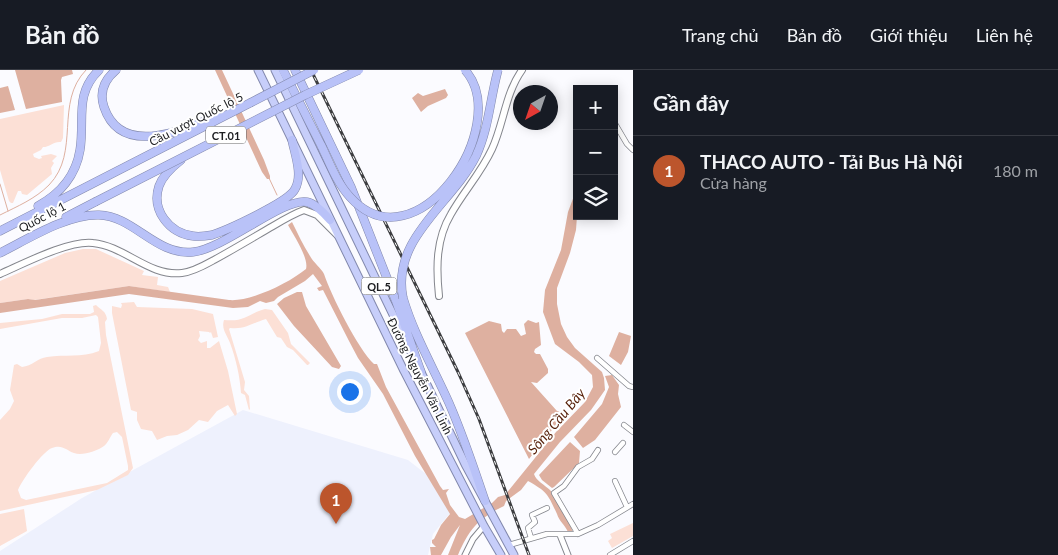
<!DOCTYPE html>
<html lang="vi">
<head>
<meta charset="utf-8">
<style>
  body { margin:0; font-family:Lato,sans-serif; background:#20242c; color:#f1f3f6 }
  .controls { position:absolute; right:15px; top:15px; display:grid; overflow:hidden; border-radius:0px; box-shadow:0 2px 12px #0003 }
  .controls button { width:45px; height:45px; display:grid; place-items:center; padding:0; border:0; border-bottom:1px solid #363941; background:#171b24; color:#f1f3f6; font:25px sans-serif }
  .compass { position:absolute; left:513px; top:15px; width:45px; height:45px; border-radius:50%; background:#171b24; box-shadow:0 2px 12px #0003; rotate:220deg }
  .you { position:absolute; left:349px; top:321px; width:18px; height:18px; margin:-12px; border:4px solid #fff; border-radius:50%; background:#1a73e8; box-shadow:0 0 0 8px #1a73e833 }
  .badge { display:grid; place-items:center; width:32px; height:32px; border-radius:50%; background:#bc552c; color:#fff; font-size:16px; font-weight:700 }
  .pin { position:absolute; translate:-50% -41px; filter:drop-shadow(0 1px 2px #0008) }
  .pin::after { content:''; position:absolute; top:26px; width:18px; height:15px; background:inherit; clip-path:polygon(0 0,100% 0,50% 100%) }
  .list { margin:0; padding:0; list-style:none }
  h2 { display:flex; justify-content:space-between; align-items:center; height:65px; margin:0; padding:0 20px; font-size:21px }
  h2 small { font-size:16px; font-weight:400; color:#9ea1a6 }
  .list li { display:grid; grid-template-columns:32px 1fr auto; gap:15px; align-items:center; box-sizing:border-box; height:70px; padding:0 20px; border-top:1px solid #363941 }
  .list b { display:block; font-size:19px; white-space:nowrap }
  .list p { margin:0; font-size:16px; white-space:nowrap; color:#9ea1a6 }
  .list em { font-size:16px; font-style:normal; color:#9ea1a6 }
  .icon { flex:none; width:28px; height:28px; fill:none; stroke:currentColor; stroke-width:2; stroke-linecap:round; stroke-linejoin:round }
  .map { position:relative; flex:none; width:633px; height:485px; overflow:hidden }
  header { display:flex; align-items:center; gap:30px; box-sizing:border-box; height:70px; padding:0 25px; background:#171b24; border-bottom:1px solid #363941 }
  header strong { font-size:24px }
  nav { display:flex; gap:28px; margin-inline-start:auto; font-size:18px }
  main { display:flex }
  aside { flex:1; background:#171b24 }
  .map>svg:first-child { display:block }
  .built { fill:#eef1fd }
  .green { fill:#fce0d6; fill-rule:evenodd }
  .water { fill:#deb0a0 }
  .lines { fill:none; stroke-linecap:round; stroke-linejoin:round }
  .stream { stroke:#deb0a0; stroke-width:1 }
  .minor-casing { stroke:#84868d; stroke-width:6 }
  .tertiary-casing { stroke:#84868d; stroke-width:7 }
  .secondary-casing { stroke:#84868d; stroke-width:8 }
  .trunk-casing { stroke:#8288ac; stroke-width:9 }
  .motorway-casing { stroke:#8288ac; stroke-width:9 }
  .minor { stroke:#fff; stroke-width:4.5 }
  .tertiary { stroke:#fff; stroke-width:5 }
  .secondary { stroke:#fff; stroke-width:6 }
  .trunk { stroke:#c7cefa; stroke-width:7 }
  .motorway { stroke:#b9c2f8; stroke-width:8 }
  .rail-casing { stroke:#3c3d40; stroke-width:3 }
  .rail { stroke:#fff; stroke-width:1; stroke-dasharray:4; stroke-linecap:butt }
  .motorway-bridge-casing { stroke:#8288ac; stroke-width:9; stroke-linecap:butt }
  .motorway-bridge { stroke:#b9c2f8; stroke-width:8 }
  .labels { text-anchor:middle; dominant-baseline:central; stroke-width:4; stroke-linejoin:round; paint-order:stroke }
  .shield { fill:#fff; stroke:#606163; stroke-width:1 }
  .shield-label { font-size:11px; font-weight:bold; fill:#1c1d20 }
  .street-label { font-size:12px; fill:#1c1d20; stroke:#fff }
  .water-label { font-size:14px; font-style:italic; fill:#561f08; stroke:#fff }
</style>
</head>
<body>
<header>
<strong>Bản đồ</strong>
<nav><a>Trang chủ</a><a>Bản đồ</a><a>Giới thiệu</a><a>Liên hệ</a></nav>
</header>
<main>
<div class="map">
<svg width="633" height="485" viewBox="0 0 633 485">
  <rect width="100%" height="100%" fill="#fbfbff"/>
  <!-- built -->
  <path class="built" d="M 243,340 L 408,390 L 426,404 L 450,443 L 433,464 L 428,485 L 0,485 L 0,481 L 82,428 Z"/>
  <!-- green -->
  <path class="green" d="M 64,35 L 63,68 L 61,72 C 54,71 50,77 43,77 L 41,80 L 33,84 L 34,87 L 39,89 L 42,88 L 41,86 L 51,84 L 57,86 L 52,91 L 54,93 L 51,98 L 52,104 L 27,125 L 22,124 L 21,121 L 18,121 L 13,133 L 11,133 L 9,131 L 0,100 L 0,49 Z
    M 83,179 L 96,179 L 144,201 L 142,205 L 158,207 L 157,215 L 168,217 L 170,222 L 129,216 L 34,230 L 28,229 L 0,233 L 0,211 L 65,183 Z
    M 134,232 L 137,237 L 192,239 L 213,244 L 218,267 L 213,268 L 211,262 L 210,263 L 209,262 L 199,261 L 200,266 L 198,270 L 201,273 L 207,271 L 207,278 L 210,278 L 219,271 L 228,301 L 237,344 L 235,346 L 228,335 L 217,341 L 208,352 L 199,350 L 188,360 L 177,365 L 167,366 L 157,370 L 152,361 L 141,359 L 137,350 L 137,342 L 131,340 L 112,243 L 112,236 L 121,238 L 122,235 L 121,233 Z
    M 96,235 C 101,240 106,241 107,249 L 105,252 L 106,265 L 133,398 L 128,405 L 97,420 L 0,441 L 0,350 L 10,339 L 14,331 L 10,320 L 14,295 L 17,294 L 22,297 C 32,296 38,288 47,287 C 65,284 81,288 99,281 L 101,273 L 98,247 L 96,245 L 82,248 L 62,248 L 0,259 L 0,253 L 42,249 L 62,244 L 90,244 L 94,242 L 93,236 ZM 117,362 L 122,367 L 128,396 L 128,400 L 107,413 L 26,430 L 21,428 L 18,420 C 22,410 43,381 52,378 C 62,374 66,380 74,383 C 82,386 97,381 104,376 C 108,373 110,367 113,363 Z
    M 265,239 L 272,240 L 288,263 L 291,274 L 310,293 L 308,295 L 307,295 L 293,280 L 287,277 L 281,268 L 277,267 L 266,249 C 252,253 245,260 230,258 L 229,259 L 245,312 L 244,320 L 249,326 L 250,339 L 249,340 L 245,325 L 241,323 C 240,307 236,289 230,273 C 227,265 221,259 224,250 C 246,252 247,244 265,239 Z
    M 24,439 L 27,461 L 0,476 L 0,444 Z
    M 633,453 L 633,466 L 612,478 L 608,471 L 612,468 L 610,464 Z"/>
  <!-- water -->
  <path class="water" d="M 15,0 L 72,0 L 73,4 L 62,7 L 61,10 L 62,32 L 26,39 Z
    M 215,0 L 222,0 L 264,90 L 270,106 L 270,109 L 267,109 L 262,102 Z
    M 8,16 L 15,40 L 0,43 L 0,18 Z
    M 445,19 L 448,25 L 446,28 L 428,36 L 421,42 L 412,28 L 418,23 L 423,26 Z
    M 577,118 L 577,146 L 576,160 L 570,183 L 557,218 L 557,234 L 561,254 L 567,267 L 575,278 L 602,302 L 604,308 L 605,320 L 591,340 L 560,372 L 534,404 C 536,411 545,415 550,420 C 557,428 569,452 573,462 L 568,462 C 565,455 559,451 557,444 C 548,425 548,422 528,411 L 521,420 L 506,431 L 504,436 C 479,448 469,459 458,485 L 448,485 L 460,455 L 451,467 L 441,485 L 431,485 L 430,477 L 436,477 L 432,473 L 432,470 L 434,469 L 441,455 L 450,444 L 415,386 L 383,324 L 358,288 L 349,271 L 323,220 L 319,221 L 317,218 L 322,216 L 313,204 L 305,211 L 278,227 L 274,231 L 266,233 L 260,231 L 248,237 L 233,238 L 129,224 L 0,243 L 0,233 L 28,229 L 35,230 L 129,216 L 229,230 C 250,232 289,213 306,199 C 309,188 294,166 288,155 L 292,152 C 298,164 303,175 310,186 C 313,192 322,199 324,204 C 331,225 358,279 374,294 L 377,294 L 386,317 L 440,416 L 443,420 L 449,419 L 446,423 L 450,435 L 459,447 L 465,449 L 492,433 L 498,427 L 505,425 L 556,362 L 585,332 L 593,317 L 592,305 L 579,292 L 555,274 L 543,242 L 545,220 L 561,180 L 568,142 Z
    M 297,222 L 302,222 L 306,236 L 341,296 L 339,299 L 332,297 L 294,256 L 277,234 L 284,228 Z
    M 528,250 L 536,253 L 539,252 L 541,275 L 535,279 L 534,282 L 536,284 L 540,284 L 548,299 L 548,303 L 537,313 L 531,312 L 557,341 L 563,343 L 555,356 L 529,389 L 465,263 L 489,251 L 501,254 L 502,261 L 504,263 L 507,259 L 516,259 L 521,266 L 526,264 L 524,254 Z
    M 619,262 L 631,266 L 628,282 L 621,295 L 609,286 Z
    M 612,305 L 619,315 L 618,324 L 621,337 L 595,370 L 583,378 L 574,367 L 602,334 L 609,317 L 605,306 Z
    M 570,372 L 580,381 L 579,393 L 554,417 L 552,418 L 542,410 L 539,405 Z"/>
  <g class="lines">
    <!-- stream -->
    <path class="stream" d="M 269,108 L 277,125
      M 0,114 L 8,141
      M 0,145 C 18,136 35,129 49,115 C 81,82 54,33 86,0"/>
    <defs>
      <path id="minor" d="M 614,52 L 627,74 L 633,80
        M 597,288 L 629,316 L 633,317
        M 624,355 L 633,362
        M 615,382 L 623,373
        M 615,411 L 627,437
        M 578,464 L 554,423 L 564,416 L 578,397 L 592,389 L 598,380
        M 531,468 L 528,458 L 535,452 L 532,445 L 547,438
        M 509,475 L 547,464 L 578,464 L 598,455 L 633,434
        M 610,485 L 633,471"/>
      <path id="tertiary" d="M 560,465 L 568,485
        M 465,485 L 473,469 L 484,456"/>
      <path id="secondary" d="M 0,204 C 23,194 69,170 93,173 C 125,176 149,207 182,203 C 193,202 205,195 214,190 C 234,179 254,167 273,156 C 283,150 293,144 304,140 L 317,145 L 337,165
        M 439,226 C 436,197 436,169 451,144 C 464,121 481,103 492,79 C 504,53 505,24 522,0"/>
      <path id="trunk" d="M 258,0 L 404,301 L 484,456 L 501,485
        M 275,0 L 411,282
        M 419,298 L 465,394 L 514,485"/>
      <path id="motorway" d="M 116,0 C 104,10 99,22 104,37 C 121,88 183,60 217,46
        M 283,0 L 322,77
        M 295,0 L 351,117 L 396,231 L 421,302
        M 181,90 C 172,97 163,105 159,116 C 151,140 169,163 193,166 C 199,167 206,166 212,165 C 227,160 289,132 295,119 C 303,105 295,85 292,70
        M 38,136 C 60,124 76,105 80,80 C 85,50 74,24 99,0
        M 66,147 L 95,132
        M 0,161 L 250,33
        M 0,183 C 28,169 67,144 99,145 C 134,146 156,186 193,182 C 224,179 284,127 307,132 C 316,134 324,143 330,150
        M 403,228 C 414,265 434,299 449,333 C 463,365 474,398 485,431"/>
    </defs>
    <!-- minor casing -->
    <use href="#minor" class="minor-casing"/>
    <!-- tertiary casing -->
    <use href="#tertiary" class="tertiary-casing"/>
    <!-- secondary casing -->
    <use href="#secondary" class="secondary-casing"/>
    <!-- trunk casing -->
    <use href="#trunk" class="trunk-casing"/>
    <!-- motorway casing -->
    <use href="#motorway" class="motorway-casing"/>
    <!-- minor -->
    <use href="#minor" class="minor"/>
    <!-- tertiary -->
    <use href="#tertiary" class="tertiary"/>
    <!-- secondary -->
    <use href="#secondary" class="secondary"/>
    <!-- trunk -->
    <use href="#trunk" class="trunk"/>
    <!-- motorway -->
    <use href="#motorway" class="motorway"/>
    <defs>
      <path id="rail" d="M 311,0 L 458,302 L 479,349 L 529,485"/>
    </defs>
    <!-- rail casing -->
    <use href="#rail" class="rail-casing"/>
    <!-- rail -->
    <use href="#rail" class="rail"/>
    <defs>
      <path id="motorway-bridge" d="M 250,33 L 314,0
        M 322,77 C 330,94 337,113 350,127 C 416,200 514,55 465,0
        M 95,132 L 305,25 L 359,0
        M 403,228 C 391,168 452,134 476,86 C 489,58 490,29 498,0"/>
    </defs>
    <!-- motorway-bridge casing -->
    <use href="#motorway-bridge" class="motorway-bridge-casing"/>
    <!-- motorway-bridge -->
    <use href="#motorway-bridge" class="motorway-bridge"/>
  </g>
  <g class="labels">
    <!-- shield labels -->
    <g class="shield">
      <rect x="206" y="56.5" width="40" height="17" rx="4"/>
      <rect x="361.5" y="207.5" width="35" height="17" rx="4"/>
    </g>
    <g class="shield-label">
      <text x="226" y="65">CT.01</text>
      <text x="379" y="216">QL.5</text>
    </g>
    <!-- street labels -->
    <g class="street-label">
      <text transform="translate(196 49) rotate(-27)">Cầu vượt Quốc lộ 5</text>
      <text transform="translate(42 147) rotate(-28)">Quốc lộ 1</text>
      <text transform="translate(420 306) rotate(63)">Đường Nguyễn Văn Linh</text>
    </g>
    <!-- water labels -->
    <g class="water-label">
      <text transform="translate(556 351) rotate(-50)">Sông Cầu Bây</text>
    </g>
  </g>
</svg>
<div class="controls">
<button>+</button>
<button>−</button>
<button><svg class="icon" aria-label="layers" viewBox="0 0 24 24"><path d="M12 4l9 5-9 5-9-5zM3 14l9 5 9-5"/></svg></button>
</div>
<svg class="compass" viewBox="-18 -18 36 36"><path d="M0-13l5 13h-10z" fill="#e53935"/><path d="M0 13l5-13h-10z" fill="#9ea1a6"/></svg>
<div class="you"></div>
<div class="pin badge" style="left:336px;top:454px">1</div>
</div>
<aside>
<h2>Gần đây<small></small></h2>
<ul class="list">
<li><span class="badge">1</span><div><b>THACO AUTO - Tải Bus Hà Nội</b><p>Cửa hàng</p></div><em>180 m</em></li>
</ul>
</aside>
</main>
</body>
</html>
